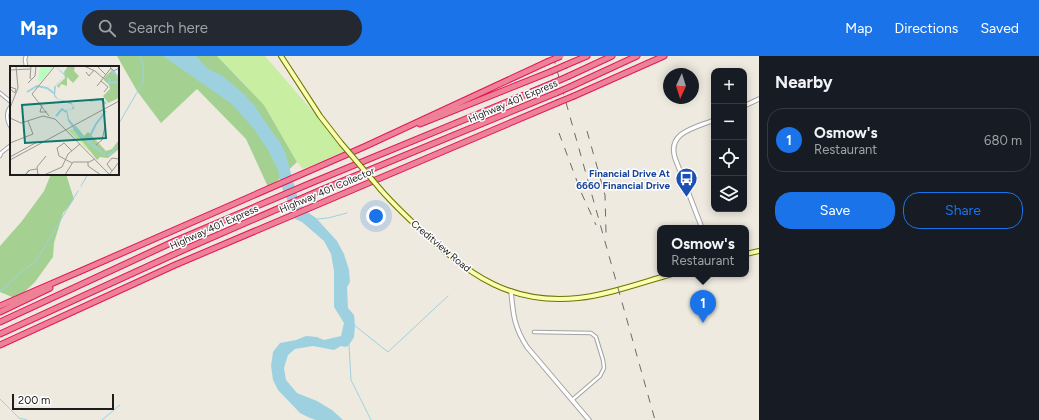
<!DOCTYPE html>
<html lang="en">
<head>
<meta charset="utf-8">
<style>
  body { margin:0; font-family:Figtree,sans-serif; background:#242831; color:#f1f3f6 }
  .controls { position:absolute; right:12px; top:12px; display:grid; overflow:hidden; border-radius:8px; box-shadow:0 2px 10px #0003 }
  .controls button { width:36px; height:36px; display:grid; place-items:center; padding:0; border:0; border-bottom:1px solid #363941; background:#171b24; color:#f1f3f6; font:20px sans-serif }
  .compass { position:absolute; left:663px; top:12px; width:36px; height:36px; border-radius:50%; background:#171b24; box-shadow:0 2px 10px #0003; rotate:184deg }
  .scale { position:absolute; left:12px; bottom:10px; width:102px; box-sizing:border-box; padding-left:4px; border:2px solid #1c1c1c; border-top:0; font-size:11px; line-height:14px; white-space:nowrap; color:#1c1c1c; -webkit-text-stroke:3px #fff; paint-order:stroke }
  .you { position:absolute; left:376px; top:160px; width:14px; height:14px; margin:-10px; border:3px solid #fff; border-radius:50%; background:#1a73e8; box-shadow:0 0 0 6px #1a73e833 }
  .badge { display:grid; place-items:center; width:26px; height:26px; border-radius:50%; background:#1a73e8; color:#fff; font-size:13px; font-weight:700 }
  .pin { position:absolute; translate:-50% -33px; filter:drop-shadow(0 1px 2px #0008) }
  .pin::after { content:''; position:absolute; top:21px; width:14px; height:12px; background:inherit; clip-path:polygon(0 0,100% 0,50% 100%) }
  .popup { position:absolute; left:657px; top:169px; width:92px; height:52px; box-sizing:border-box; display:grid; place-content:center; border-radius:8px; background:#171b24; filter:drop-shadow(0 1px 3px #0005); font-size:13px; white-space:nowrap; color:#9ea1a6 }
  .popup b { font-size:15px; color:#f1f3f6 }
  .popup::after { content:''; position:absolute; left:50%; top:100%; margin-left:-8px; border:8px solid transparent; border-top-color:#171b24 }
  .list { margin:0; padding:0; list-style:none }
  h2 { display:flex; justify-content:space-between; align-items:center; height:52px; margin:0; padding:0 16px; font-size:17px }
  h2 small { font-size:13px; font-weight:400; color:#9ea1a6 }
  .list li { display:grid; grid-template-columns:26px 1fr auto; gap:12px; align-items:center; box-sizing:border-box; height:64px; margin:0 8px 8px; padding:0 8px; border:1px solid #363941; border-radius:16px }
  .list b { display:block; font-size:15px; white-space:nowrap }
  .list p { margin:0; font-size:13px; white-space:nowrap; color:#9ea1a6 }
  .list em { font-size:13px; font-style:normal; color:#9ea1a6 }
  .actions { display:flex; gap:8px; padding:12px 16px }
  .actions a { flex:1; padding:9px 0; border:1px solid #1a73e8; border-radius:16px; text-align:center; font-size:14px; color:#1a73e8 }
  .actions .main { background:#1a73e8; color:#fff }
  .icon { flex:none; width:22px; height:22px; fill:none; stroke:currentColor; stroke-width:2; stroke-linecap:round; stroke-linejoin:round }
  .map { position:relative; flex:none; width:759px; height:364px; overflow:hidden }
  header { display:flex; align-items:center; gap:24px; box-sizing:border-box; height:56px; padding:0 20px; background:#1a73e8; color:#fff }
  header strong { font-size:19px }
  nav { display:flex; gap:22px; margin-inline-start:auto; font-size:14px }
  .search { width:280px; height:36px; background:#242831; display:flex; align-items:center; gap:10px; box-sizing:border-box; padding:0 14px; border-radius:22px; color:#9ea1a6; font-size:15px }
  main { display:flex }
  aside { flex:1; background:#171b24 }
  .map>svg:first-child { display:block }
  .grass { fill:#c7eea1 }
  .forest { fill:#a4d192 }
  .water { fill:#9dd1e0 }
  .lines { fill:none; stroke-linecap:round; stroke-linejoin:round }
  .stream { stroke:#9dd1e0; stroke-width:1 }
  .minor-casing { stroke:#a3a3a3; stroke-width:4.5 }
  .tertiary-casing { stroke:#a3a3a3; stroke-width:5.5 }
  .secondary-casing { stroke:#697600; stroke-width:6 }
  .motorway-casing { stroke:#e5155d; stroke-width:7 }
  .minor { stroke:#fff; stroke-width:2.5 }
  .tertiary { stroke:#fff; stroke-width:3.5 }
  .secondary { stroke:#fbfeae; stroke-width:4 }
  .motorway { stroke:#ed8195; stroke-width:5 }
  .rail { stroke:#6a6a6a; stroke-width:1; stroke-dasharray:8 8; stroke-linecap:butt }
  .secondary-bridge-casing { stroke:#697600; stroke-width:6; stroke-linecap:butt }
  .motorway-bridge-casing { stroke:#e5155d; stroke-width:7; stroke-linecap:butt }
  .secondary-bridge { stroke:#fbfeae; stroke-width:4 }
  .motorway-bridge { stroke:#ed8195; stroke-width:5 }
  .labels { text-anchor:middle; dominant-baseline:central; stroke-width:3; stroke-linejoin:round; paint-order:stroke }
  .street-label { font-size:10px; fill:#1c1c1c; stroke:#fff }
  .transit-label { font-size:10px; font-weight:bold; fill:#164399; stroke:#fff; text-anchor:end }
  .inset-river { fill:none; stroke:#9dd1e0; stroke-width:2 }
  .inset-road { fill:none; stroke:#9a9892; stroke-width:1 }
  .view { fill:#0f766e; fill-opacity:0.15; stroke:#0f766e; stroke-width:2 }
  .inset-edge { fill:none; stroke:#1c1c1c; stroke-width:2 }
</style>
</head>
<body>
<header>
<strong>Map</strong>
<div class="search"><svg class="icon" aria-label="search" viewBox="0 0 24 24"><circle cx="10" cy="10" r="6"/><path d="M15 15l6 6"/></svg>Search here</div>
<nav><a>Map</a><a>Directions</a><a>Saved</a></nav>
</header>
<main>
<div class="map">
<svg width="759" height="364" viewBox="0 0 759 364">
  <rect width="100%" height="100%" fill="#eeeae0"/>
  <!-- grass -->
  <path class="grass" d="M 217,0 L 265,0 L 347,95 L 303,113 L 297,106 L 264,49 Z"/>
  <!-- forest -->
  <path class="forest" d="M 117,0 L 217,0 L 264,49 L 297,106 L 269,133 L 246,83 L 197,33 L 161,67 L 137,35 Z
    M 51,118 L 66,118 L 74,143 L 70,149 L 63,157 L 54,187 L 53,201 L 35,226 L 17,243 L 0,236 L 0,190 L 22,165 L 44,135 Z"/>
  <!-- water -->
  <path class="water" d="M 163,0 L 196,0 L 207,12 L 224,21 L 244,38 L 254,49 L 270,73 L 279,85 L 285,96 L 299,146 L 306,155 L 316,162 L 337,185 L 344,198 L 349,214 L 350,226 L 347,231 L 348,252 L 354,259 L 355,269 L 354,281 L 349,289 L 346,291 L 341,290 L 334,294 L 313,290 L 295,293 L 288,299 L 284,312 L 286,324 L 297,337 L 317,345 L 332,354 L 343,364 L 316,364 L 310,362 L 300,357 L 278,334 L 273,324 L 271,310 L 273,296 L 280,287 L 296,284 L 306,280 L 317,281 L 324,284 L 341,280 L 344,267 L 334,251 L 334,215 L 331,198 L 324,185 L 302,166 L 295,163 L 290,157 L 287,143 L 281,130 L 278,114 L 268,94 L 254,73 L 232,48 Z"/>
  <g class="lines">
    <!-- stream -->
    <path class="stream" d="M 118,69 L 143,26 L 143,8 L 140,0
      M 81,130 L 88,118
      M 317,163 L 328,162 L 347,157
      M 0,235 L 6,231 L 16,220 L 36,205 L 78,135
      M 354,269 L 388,296 L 448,240
      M 349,289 L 351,324 L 371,364
      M 0,343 L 19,362 L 27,364
      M 102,364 L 120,349"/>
    <defs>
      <path id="minor" d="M 26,0 L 25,3 L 26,11
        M 0,37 L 11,46
        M 11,50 C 5,57 7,65 11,72
        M 0,100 L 1,97 L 11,89
        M 534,276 L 591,277 L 596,281 L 603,304 L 604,312 L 600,320 L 572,344"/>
      <path id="tertiary" d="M 744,50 L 759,43
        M 702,172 L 675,102 C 667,76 695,72 714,64
        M 511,235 C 513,258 514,271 527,291 L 589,364"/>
      <path id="secondary" d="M 281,0 L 320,60 L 341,87
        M 381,134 C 395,150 409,163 424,177 C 470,220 512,249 578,242 C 608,239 643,226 672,218
        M 746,198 L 759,195"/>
      <path id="motorway" d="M 566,9 L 587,0
        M 569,20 L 612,0
        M 572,30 L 637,0
        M 574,40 L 664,0
        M 420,68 L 550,16
        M 0,250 L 90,211 L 366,90 L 547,6
        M 0,256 L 50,232
        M 0,266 L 175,185 L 311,127 L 553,27
        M 0,278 L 190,191 L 321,134 L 556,37
        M 0,289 L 175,209 L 557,47"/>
    </defs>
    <!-- minor casing -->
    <use href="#minor" class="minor-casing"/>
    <!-- tertiary casing -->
    <use href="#tertiary" class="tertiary-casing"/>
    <!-- secondary casing -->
    <use href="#secondary" class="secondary-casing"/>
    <!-- motorway casing -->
    <use href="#motorway" class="motorway-casing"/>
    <!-- minor -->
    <use href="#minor" class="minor"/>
    <!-- tertiary -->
    <use href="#tertiary" class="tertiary"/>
    <!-- secondary -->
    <use href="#secondary" class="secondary"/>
    <!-- motorway -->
    <use href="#motorway" class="motorway"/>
    <!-- rail -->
    <path class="rail" d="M 553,0 L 655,364
      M 587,75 L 605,139 L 606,177
      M 559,77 L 581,136 L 596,169"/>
    <defs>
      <path id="secondary-bridge" d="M 341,87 L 381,134"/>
      <path id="motorway-bridge" d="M 547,6 L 561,0
        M 550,16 L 566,9
        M 553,27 L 569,20
        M 556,37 L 572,30
        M 557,47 L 574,40"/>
    </defs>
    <!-- secondary-bridge casing -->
    <use href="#secondary-bridge" class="secondary-bridge-casing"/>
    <!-- motorway-bridge casing -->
    <use href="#motorway-bridge" class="motorway-bridge-casing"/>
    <!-- secondary-bridge -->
    <use href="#secondary-bridge" class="secondary-bridge"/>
    <!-- motorway-bridge -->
    <use href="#motorway-bridge" class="motorway-bridge"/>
  </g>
  <!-- icons -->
  <defs>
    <symbol id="bus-pin" viewBox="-11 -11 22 30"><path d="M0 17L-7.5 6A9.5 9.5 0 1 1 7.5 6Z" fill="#1a4fb4" stroke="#fff"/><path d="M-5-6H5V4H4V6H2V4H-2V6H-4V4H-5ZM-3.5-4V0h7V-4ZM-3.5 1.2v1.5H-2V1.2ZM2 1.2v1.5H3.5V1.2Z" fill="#fff"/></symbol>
  </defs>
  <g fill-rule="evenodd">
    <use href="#bus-pin" x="674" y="110" width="25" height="34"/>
  </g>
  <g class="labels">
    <!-- street labels -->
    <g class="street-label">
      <text transform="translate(513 45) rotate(-23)">Highway 401 Express</text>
      <text transform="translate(327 134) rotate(-23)">Highway 401 Collector</text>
      <text transform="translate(214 171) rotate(-24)">Highway 401 Express</text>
      <text transform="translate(441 190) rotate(40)">Creditview Road</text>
    </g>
    <!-- transit labels -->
    <g class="transit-label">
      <text x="670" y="117">Financial Drive At<tspan x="670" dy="12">6660 Financial Drive</tspan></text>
    </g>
  </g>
  <!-- overview -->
  <g transform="translate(10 10)">
    <rect width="109" height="109" fill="#eeeae0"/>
    <path d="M 63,63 L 76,77 L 80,86 L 58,64 Z" fill="#c7eea1"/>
    <path d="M 58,0 L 65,0 L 64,5 L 69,10 L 63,17 L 57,11 L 57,20 L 51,18 L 49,22 L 47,20 L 55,12 L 54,6 ZM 101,5 L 109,12 L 109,32 L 98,37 L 93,30 L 100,23 L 99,19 L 93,13 ZM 66,60 L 74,70 L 78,66 L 96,85 L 102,83 L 109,74 L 109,83 L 98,92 L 90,91 L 87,94 L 63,63 Z" fill="#a4d192"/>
    <path d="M 30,0 L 44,0 L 30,16 L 28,14 Z" fill="#b8febe"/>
    <path d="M 45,0 L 56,9 L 46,20 L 45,29 L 48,33 L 61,36 L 64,41 L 64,43 L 57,44 L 59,53 L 71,68 L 97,90 L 109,78 L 100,90 L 94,89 L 69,70 L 58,55 L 56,44 L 62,43 L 63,39 L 47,33 L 44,30 L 44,21 L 55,10 Z" fill="#9dd1e0"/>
    <path class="inset-river" d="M 101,3 L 109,12M 99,12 L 99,17 L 109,16M 17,26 L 27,20 L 37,22 L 45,28M 80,35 L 91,33 L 96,38M 46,50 L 52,43 L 56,46M 86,58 L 96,45M 81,75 L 80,70 L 86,58"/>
    <path class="inset-road" d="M 21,0 L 20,12 L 22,14M 74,0 L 85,5 L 93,12M 87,0 L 96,9M 99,0 L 104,5 L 109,2M 0,4 L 20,3M 76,6 L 79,10 L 84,4M 91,15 L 98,21 L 94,26M 18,17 L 25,10 L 26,0M 87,20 L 101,2M 0,21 L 6,23 L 5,27 L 0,23M 32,39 L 30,46 L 37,46M 0,42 L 8,22 L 6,0M 39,50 L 22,28 L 45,0M 0,52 L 11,57 L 33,50 L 45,53 L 100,109M 0,77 L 23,68 L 18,55M 86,79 L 92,74 L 95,61M 0,91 L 27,76M 0,94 L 109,35M 78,96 L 78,100 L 91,109M 62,97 L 49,90 L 47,82 L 54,77 L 62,85M 19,104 L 15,109 L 20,104 L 27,103M 102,105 L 97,98 L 102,92 L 109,93M 28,109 L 27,101 L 36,90M 34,109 L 52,101 L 58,88 L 70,78M 55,109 L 63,96 L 79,96 L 85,93M 99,109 L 109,96"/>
    <path class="view" d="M 93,33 L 96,72 L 15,77 L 12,39 Z"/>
    <rect width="109" height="109" class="inset-edge"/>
  </g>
</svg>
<div class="controls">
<button>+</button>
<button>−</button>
<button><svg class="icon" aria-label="locate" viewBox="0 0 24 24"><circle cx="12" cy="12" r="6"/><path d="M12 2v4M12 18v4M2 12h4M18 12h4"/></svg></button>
<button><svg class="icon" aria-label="layers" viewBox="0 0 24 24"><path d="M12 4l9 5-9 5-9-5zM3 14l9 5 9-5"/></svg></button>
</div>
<svg class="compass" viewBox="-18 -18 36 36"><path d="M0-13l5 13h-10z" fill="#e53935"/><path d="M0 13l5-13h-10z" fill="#9ea1a6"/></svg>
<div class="scale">200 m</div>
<div class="you"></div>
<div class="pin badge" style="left:703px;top:267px">1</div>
<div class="popup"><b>Osmow's</b>Restaurant</div>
</div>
<aside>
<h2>Nearby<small></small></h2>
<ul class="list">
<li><span class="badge">1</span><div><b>Osmow's</b><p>Restaurant</p></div><em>680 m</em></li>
</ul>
<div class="actions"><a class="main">Save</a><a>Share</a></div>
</aside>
</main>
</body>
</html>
